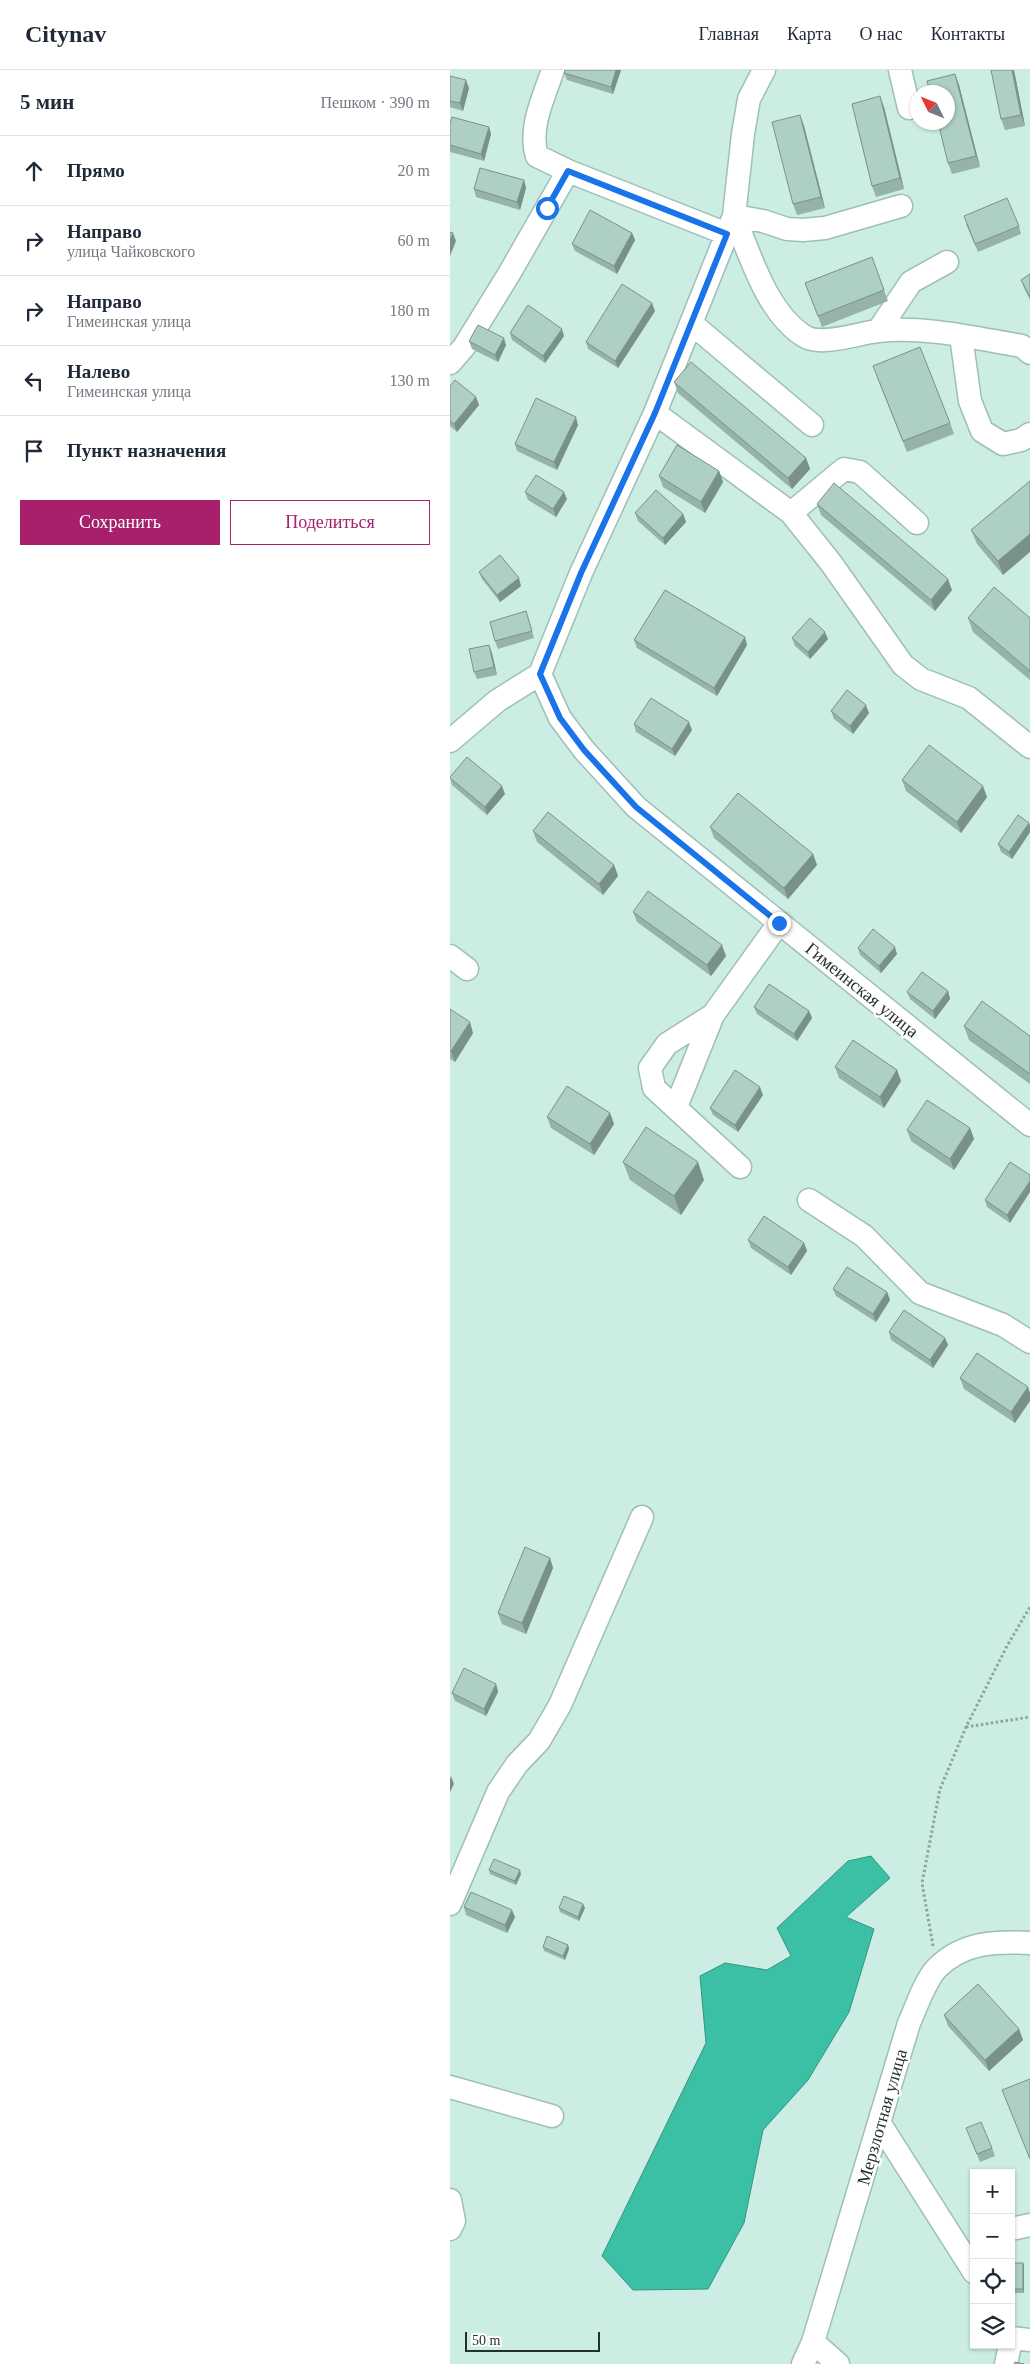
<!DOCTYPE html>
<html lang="ru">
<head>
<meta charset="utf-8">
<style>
  body { margin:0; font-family:Georgia,serif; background:#f2f2f3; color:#1f2937 }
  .controls { position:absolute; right:15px; bottom:15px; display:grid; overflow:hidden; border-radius:0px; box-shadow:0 1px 4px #0004 }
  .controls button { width:45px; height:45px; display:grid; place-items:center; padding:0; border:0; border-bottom:1px solid #e0e1e3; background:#fff; color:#1f2937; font:25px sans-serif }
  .compass { position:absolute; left:460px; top:15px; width:45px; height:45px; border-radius:50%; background:#fff; box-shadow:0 1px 4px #0004; rotate:313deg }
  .scale { position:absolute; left:15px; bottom:12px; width:135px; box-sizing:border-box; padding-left:5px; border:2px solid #24312e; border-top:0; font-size:14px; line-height:18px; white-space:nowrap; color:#24312e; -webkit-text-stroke:4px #fff; paint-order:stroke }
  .stop { position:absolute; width:15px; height:15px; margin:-11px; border:4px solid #1a73e8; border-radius:50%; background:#fff }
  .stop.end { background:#1a73e8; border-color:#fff; box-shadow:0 1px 5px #0008 }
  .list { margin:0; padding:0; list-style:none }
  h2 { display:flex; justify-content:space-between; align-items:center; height:65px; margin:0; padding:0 20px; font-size:21px }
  h2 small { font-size:16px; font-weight:400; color:#747a83 }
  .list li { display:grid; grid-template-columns:32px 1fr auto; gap:15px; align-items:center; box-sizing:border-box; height:70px; padding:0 20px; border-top:1px solid #e0e1e3 }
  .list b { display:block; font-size:19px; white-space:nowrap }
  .list p { margin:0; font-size:16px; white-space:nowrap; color:#747a83 }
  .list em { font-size:16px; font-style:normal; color:#747a83 }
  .actions { display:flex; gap:10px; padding:15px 20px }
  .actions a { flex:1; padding:11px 0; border:1px solid #a6206b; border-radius:0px; text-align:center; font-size:18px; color:#a6206b }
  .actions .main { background:#a6206b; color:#fff }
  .icon { flex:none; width:28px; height:28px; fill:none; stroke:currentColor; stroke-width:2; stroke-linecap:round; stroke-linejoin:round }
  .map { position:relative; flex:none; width:580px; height:2294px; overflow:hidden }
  header { display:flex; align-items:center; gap:30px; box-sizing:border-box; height:70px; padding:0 25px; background:#fff; border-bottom:1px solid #e0e1e3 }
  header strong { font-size:24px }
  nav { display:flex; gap:28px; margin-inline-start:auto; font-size:18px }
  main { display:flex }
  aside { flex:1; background:#fff }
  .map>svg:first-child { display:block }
  .water { fill:#3cc0a5; stroke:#359581 }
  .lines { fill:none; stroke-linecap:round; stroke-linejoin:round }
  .minor-casing { stroke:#9fbfb6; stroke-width:25 }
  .path { stroke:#8ca69e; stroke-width:3; stroke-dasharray:2.5 2.5; stroke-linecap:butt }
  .minor { stroke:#fff; stroke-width:22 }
  .wall { fill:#96b2aa }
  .shaded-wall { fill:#7a918b }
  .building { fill:#aecfc6; stroke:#7a918b }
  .route { stroke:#1a73e8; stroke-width:6 }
  .labels { text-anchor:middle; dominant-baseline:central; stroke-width:5; stroke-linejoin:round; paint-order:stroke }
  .street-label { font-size:18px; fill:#24312e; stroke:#fff }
</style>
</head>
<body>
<header>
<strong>Citynav</strong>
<nav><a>Главная</a><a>Карта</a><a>О нас</a><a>Контакты</a></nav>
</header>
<main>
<aside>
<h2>5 мин<small>Пешком · 390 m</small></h2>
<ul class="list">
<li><svg class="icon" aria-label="ahead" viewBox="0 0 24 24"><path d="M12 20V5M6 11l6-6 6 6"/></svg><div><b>Прямо</b></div><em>20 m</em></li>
<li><svg class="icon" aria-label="right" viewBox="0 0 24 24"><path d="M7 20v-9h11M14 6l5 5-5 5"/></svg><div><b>Направо</b><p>улица Чайковского</p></div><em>60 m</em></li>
<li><svg class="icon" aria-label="right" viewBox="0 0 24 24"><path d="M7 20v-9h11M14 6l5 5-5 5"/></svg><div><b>Направо</b><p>Гимеинская улица</p></div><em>180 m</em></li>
<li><svg class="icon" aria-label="left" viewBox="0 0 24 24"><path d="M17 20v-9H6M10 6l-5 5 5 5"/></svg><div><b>Налево</b><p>Гимеинская улица</p></div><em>130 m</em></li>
<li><svg class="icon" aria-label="arrive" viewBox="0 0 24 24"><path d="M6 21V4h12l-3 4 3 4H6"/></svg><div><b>Пункт назначения</b></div></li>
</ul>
<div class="actions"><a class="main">Сохранить</a><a>Поделиться</a></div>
</aside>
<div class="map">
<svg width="580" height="2294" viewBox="0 0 580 2294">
  <rect width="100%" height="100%" fill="#cbede3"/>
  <!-- water -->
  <path class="water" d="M 421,1786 L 440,1808 L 396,1847 L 424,1859 L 399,1942 L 358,2010 L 313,2060 L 294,2153 L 258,2219 L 183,2220 L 152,2186 L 256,1973 L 250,1906 L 275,1893 L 317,1900 L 341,1886 L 327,1858 L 398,1791 Z"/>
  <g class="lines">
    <defs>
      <path id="minor" d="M 103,0 C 94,26 78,59 87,86 L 118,101 L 277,164
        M 314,0 L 299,29 L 293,64 L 284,146 L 205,343 L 131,503 L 90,604 L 110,648 L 134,680 L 186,737 L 580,1055
        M 450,0 L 459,38
        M 451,136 L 375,158 L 353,160 L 337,159 L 313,151 L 284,146 C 300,185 317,243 354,266 C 370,277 409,263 428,261 C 476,256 524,268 572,276 L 580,283
        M 241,253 L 362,355
        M 428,261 L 461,212 L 497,192
        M 511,266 L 520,331 L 532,361 L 553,374 L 571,370 L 580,364
        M 0,293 L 14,277 L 59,204 L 118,101
        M 205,343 L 341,443 L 381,493 L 453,595 L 471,609 L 519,628 L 580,677
        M 341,443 L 394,399 L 410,402 L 467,453
        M 0,671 L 47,631 L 90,604
        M 0,886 L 17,899
        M 263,945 L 217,974 L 200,998 L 204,1018 L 290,1097
        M 226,1037 L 263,945 L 329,853
        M 359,1130 L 414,1166 L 470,1223 L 553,1255 L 580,1272
        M 0,1834 L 48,1722 L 67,1694 L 89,1671 L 110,1635 L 192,1447
        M 0,2017 L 102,2046
        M 430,2054 L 524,2202
        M 0,2130 L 4,2151 L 0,2159
        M 561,2159 L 580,2155
        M 562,2268 L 580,2270
        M 363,2272 L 388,2294
        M 353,2294 L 363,2272 L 459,1953 C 467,1936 474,1912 487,1898 C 513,1872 546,1871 580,1873
        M 556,2294 L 560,2275"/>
    </defs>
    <!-- minor casing -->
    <use href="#minor" class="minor-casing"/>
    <!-- path -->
    <path class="path" d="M 516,1657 L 580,1647
      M 483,1876 L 472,1813 L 490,1719 L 516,1657 L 557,1576 L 580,1537"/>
    <!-- minor -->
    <use href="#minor" class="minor"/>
  </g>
  <!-- wall -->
  <path class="wall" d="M 115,0 L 171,0 L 163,24 L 117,10 L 114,3 Z
    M 541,0 L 564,0 L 575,56 L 555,60 L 551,49 Z
    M 505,4 L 509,15 L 530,97 L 502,104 L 498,93 Z
    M 0,6 L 19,18 L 13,41 L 0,37 Z
    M 434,37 L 454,119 L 426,127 L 422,116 Z
    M 350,45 L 354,56 L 375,138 L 347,145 L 343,134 Z
    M 0,53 L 39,57 L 41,64 L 34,91 L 0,82 Z
    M 74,110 L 76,118 L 70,140 L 26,127 L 24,119 Z
    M 516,154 L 569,156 L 571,164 L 528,182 Z
    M 182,163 L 185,170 L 167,204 L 125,181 L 122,174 Z
    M 422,187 L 438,231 L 372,257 L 355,213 Z
    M 580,204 L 580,230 L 575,220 L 571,210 Z
    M 205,241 L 168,298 L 138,279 L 136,272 Z
    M 60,263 L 114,266 L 95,293 L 62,270 Z
    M 19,271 L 56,275 L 48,292 L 22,279 Z
    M 427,307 L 500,353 L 504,364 L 457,382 Z
    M 224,312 L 356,388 L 360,399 L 342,419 L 228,323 Z
    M 0,316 L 26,327 L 29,335 L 7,362 L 0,356 Z
    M 128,355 L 107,400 L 67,381 L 65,374 Z
    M 269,401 L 273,412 L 255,443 L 213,417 L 209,406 Z
    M 580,411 L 553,505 L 527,474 L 521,460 Z
    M 75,422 L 117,429 L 106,447 L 78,430 Z
    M 367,434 L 502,520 L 485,541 L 371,445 Z
    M 185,443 L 233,444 L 236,452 L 215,475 L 188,451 Z
    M 29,502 L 71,516 L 50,532 L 32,509 Z
    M 76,541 L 84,568 L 48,579 L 45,571 Z
    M 518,548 L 580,548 L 580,610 L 523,562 Z
    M 342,568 L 378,569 L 360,589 L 345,576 Z
    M 184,570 L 297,575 L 267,626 L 187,578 Z
    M 42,583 L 47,605 L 27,609 L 24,602 Z
    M 381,641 L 419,643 L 403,664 L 384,649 Z
    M 184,654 L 242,660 L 225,686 L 186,662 Z
    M 0,707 L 55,724 L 37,745 L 2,715 Z
    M 452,710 L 537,727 L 511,763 L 456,721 Z
    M 579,753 L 580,757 L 580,762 L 562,789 L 551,782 L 548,774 Z
    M 260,757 L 363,784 L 367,795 L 338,829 L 264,768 Z
    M 83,761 L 164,795 L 168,806 L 153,825 L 87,772 Z
    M 183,842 L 276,886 L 261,906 L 187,852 Z
    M 408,878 L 447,884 L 431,903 L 410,885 Z
    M 498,921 L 500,929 L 485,949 L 460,929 L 457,922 Z
    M 304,937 L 359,941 L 362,948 L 347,971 L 307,944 Z
    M 0,939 L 23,963 L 5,992 L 0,989 Z
    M 514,956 L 580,966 L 580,1014 L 519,970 Z
    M 385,997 L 447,1000 L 451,1011 L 434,1038 L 389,1008 Z
    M 313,1025 L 288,1062 L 263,1045 L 260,1038 Z
    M 160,1043 L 164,1054 L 144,1085 L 101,1058 L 97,1047 Z
    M 520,1058 L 524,1069 L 504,1100 L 461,1071 L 457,1060 Z
    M 173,1092 L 254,1110 L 231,1145 L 180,1110 Z
    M 560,1092 L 560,1153 L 537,1137 L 535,1130 Z
    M 298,1170 L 354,1173 L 357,1181 L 341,1205 L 301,1178 Z
    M 383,1219 L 437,1222 L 440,1230 L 426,1252 L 386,1226 Z
    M 439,1262 L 495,1268 L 498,1275 L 483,1298 L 441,1270 Z
    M 510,1308 L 578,1317 L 565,1353 L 514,1319 Z
    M 100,1488 L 103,1498 L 76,1564 L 52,1554 L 48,1543 Z
    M 46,1614 L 48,1622 L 36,1646 L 5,1631 L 2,1623 Z
    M 39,1800 L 71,1804 L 66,1815 L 40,1804 Z
    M 14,1837 L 65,1847 L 57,1863 L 16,1845 Z
    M 109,1838 L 135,1838 L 129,1851 L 110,1842 Z
    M 118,1875 L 119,1879 L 115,1890 L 94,1881 L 93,1877 Z
    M 494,1945 L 569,1959 L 573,1970 L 539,2001 L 498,1956 Z
    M 519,2065 L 542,2078 L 545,2086 L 530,2092 Z
    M 561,2193 L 573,2193 L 574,2196 L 574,2223 L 561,2223 Z"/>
  <!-- shaded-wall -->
  <path class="shaded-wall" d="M 166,0 L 171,0 L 163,24 L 161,17 Z
    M 562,0 L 564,0 L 575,56 L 571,45 Z
    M 505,4 L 509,15 L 530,97 L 526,86 Z
    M 16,10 L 19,18 L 13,41 L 10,33 Z
    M 430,26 L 434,37 L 454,119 L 450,108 Z
    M 350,45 L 354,56 L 375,138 L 371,127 Z
    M 39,57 L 41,64 L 34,91 L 31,84 Z
    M 74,110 L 76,118 L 70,140 L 67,132 Z
    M 3,163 L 6,171 L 0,186 L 0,171 Z
    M 182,163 L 185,170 L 167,204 L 164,196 Z
    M 202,233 L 205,241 L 168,298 L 165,291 Z
    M 112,259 L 114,266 L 95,293 L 93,286 Z
    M 54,268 L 56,275 L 48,292 L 45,285 Z
    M 26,327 L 29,335 L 7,362 L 4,354 Z
    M 126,347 L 128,355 L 107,400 L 104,392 Z
    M 356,388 L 360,399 L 342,419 L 338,408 Z
    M 269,401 L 273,412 L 255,443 L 251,432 Z
    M 114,422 L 117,429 L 106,447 L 103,439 Z
    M 233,444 L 236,452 L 215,475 L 213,468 Z
    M 580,464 L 580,482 L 553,505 L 548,491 Z
    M 69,508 L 71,516 L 50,532 L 47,525 Z
    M 498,509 L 502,520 L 485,541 L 481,530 Z
    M 375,562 L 378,569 L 360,589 L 358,582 Z
    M 295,567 L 297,575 L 267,626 L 264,618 Z
    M 39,575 L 42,583 L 47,605 L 44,597 Z
    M 416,635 L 419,643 L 403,664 L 400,656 Z
    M 239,652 L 242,660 L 225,686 L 222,679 Z
    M 52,716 L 55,724 L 37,745 L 35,737 Z
    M 533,716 L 537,727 L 511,763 L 507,752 Z
    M 579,753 L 580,757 L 580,762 L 562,789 L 559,782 Z
    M 363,784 L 367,795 L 338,829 L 334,818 Z
    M 164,795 L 168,806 L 153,825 L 149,814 Z
    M 272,875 L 276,886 L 261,906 L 257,895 Z
    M 445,877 L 447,884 L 431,903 L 429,896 Z
    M 498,921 L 500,929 L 485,949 L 483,941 Z
    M 359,941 L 362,948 L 347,971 L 344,964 Z
    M 20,952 L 23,963 L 5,992 L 1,981 Z
    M 447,1000 L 451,1011 L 434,1038 L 430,1027 Z
    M 310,1017 L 313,1025 L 288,1062 L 285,1055 Z
    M 160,1043 L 164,1054 L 144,1085 L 140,1074 Z
    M 520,1058 L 524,1069 L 504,1100 L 500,1089 Z
    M 248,1092 L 254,1110 L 231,1145 L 224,1126 Z
    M 580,1111 L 580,1122 L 560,1153 L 557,1145 Z
    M 354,1173 L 357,1181 L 341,1205 L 338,1197 Z
    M 437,1222 L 440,1230 L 426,1252 L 423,1244 Z
    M 495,1268 L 498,1275 L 483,1298 L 480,1290 Z
    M 578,1317 L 580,1323 L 580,1331 L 565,1353 L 561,1342 Z
    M 100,1488 L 103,1498 L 76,1564 L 72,1553 Z
    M 46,1614 L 48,1622 L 36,1646 L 34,1639 Z
    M 1,1706 L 4,1714 L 0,1722 L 0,1709 Z
    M 70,1800 L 71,1804 L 66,1815 L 65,1811 Z
    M 133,1834 L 135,1838 L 129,1851 L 128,1847 Z
    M 62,1840 L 65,1847 L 57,1863 L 55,1855 Z
    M 118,1875 L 119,1879 L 115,1890 L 113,1886 Z
    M 569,1959 L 573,1970 L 539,2001 L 535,1990 Z
    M 573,2193 L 574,2196 L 574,2223 L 573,2219 Z"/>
  <!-- building -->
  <path class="building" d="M 115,0 L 166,0 L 161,17 L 114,3 Z
    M 541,0 L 562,0 L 571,45 L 551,49 Z
    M 505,4 L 526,86 L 498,93 L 488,52 L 498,52 L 498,22 L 480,22 L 477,11 Z
    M 0,6 L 16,10 L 10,33 L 0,31 Z
    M 430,26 L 450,108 L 422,116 L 402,34 Z
    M 350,45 L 371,127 L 343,134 L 322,52 Z
    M 2,47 L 39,57 L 31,84 L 0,75 L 0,53 Z
    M 30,98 L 74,110 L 67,132 L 24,119 Z
    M 557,128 L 569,156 L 525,174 L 514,146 Z
    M 140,140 L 182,163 L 164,196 L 122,174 Z
    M 0,162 L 3,163 L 0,171 Z
    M 422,187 L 434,220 L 368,246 L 355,213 Z
    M 580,204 L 580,227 L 571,210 Z
    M 172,214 L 202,233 L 165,291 L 136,272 Z
    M 78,235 L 112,259 L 93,286 L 60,263 Z
    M 28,255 L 54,268 L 45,285 L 19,271 Z
    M 470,277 L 500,353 L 453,371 L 423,296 Z
    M 241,292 L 356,388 L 338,408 L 224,312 Z
    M 5,310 L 26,327 L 4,354 L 0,351 L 0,316 Z
    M 86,328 L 126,347 L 104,392 L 65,374 Z
    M 227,375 L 269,401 L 251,432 L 209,406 Z
    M 86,405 L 114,422 L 103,439 L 75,422 Z
    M 580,411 L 580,464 L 548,491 L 521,460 Z
    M 384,413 L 498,509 L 481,530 L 367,434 Z
    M 206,420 L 233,444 L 213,468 L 185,443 Z
    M 50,485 L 69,508 L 47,525 L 29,502 Z
    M 544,517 L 580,548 L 580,601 L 518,548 Z
    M 215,520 L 295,567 L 264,618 L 184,570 Z
    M 76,541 L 82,561 L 45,571 L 40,552 Z
    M 360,548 L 375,562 L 358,582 L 342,568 Z
    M 39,575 L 44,597 L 24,602 L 19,579 Z
    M 397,620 L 416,635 L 400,656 L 381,641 Z
    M 201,628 L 239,652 L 222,679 L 184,654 Z
    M 479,675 L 533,716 L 507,752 L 452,710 Z
    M 17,687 L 52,716 L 35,737 L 0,708 L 0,707 Z
    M 288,723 L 363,784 L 334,818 L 260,757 Z
    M 98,742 L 164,795 L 149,814 L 83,761 Z
    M 568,745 L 579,753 L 559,782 L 548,774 Z
    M 198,821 L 272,875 L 257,895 L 183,842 Z
    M 423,859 L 445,877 L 429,896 L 408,878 Z
    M 472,902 L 498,921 L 483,941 L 457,922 Z
    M 319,914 L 359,941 L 344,964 L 304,937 Z
    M 532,931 L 580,966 L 580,1004 L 514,956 Z
    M 0,939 L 20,952 L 1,981 L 0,981 Z
    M 403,970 L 447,1000 L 430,1027 L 385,997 Z
    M 285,1000 L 310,1017 L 285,1055 L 260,1038 Z
    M 117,1016 L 160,1043 L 140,1074 L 97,1047 Z
    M 477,1030 L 520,1058 L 500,1089 L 457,1060 Z
    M 196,1057 L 248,1092 L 224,1126 L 173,1092 Z
    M 560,1092 L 580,1105 L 580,1111 L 557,1145 L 535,1130 Z
    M 314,1146 L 354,1173 L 338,1197 L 298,1170 Z
    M 397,1197 L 437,1222 L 423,1244 L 383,1219 Z
    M 454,1240 L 495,1268 L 480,1290 L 439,1262 Z
    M 527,1283 L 578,1317 L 561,1342 L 510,1308 Z
    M 75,1477 L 100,1488 L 72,1553 L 48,1543 Z
    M 14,1598 L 46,1614 L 34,1639 L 2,1623 Z
    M 44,1789 L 70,1800 L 65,1811 L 39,1800 Z
    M 21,1822 L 62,1840 L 55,1855 L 14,1837 Z
    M 114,1826 L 133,1834 L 128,1847 L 109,1838 Z
    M 97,1866 L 118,1875 L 113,1886 L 93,1877 Z
    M 528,1914 L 569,1959 L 535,1990 L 494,1945 Z
    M 580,2009 L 580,2089 L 552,2020 Z
    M 531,2052 L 542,2078 L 527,2084 L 516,2058 Z
    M 561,2193 L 573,2193 L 573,2219 L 561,2219 Z
    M 565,2292 L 574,2294 L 564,2294 Z"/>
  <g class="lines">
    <!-- route -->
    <path class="route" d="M 97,138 L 118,101 L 277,164 L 205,343 L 131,503 L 90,604 L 110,648 L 134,680 L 186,737 L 329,853"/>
  </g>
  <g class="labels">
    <!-- street labels -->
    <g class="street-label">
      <text transform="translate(412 920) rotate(39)">Гимеинская улица</text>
      <text transform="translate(432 2047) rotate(-74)">Мерзлотная улица</text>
    </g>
  </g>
</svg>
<div class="controls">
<button>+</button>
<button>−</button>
<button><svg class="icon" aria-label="locate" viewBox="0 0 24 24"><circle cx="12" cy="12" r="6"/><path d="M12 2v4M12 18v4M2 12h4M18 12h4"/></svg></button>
<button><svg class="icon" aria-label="layers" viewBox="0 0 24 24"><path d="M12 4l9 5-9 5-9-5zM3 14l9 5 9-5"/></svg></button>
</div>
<svg class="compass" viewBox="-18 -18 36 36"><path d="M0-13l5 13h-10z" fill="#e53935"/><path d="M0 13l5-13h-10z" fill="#747a83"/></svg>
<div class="scale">50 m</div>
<div class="stop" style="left:97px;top:138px"></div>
<div class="stop end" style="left:329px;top:853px"></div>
</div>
</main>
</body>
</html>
